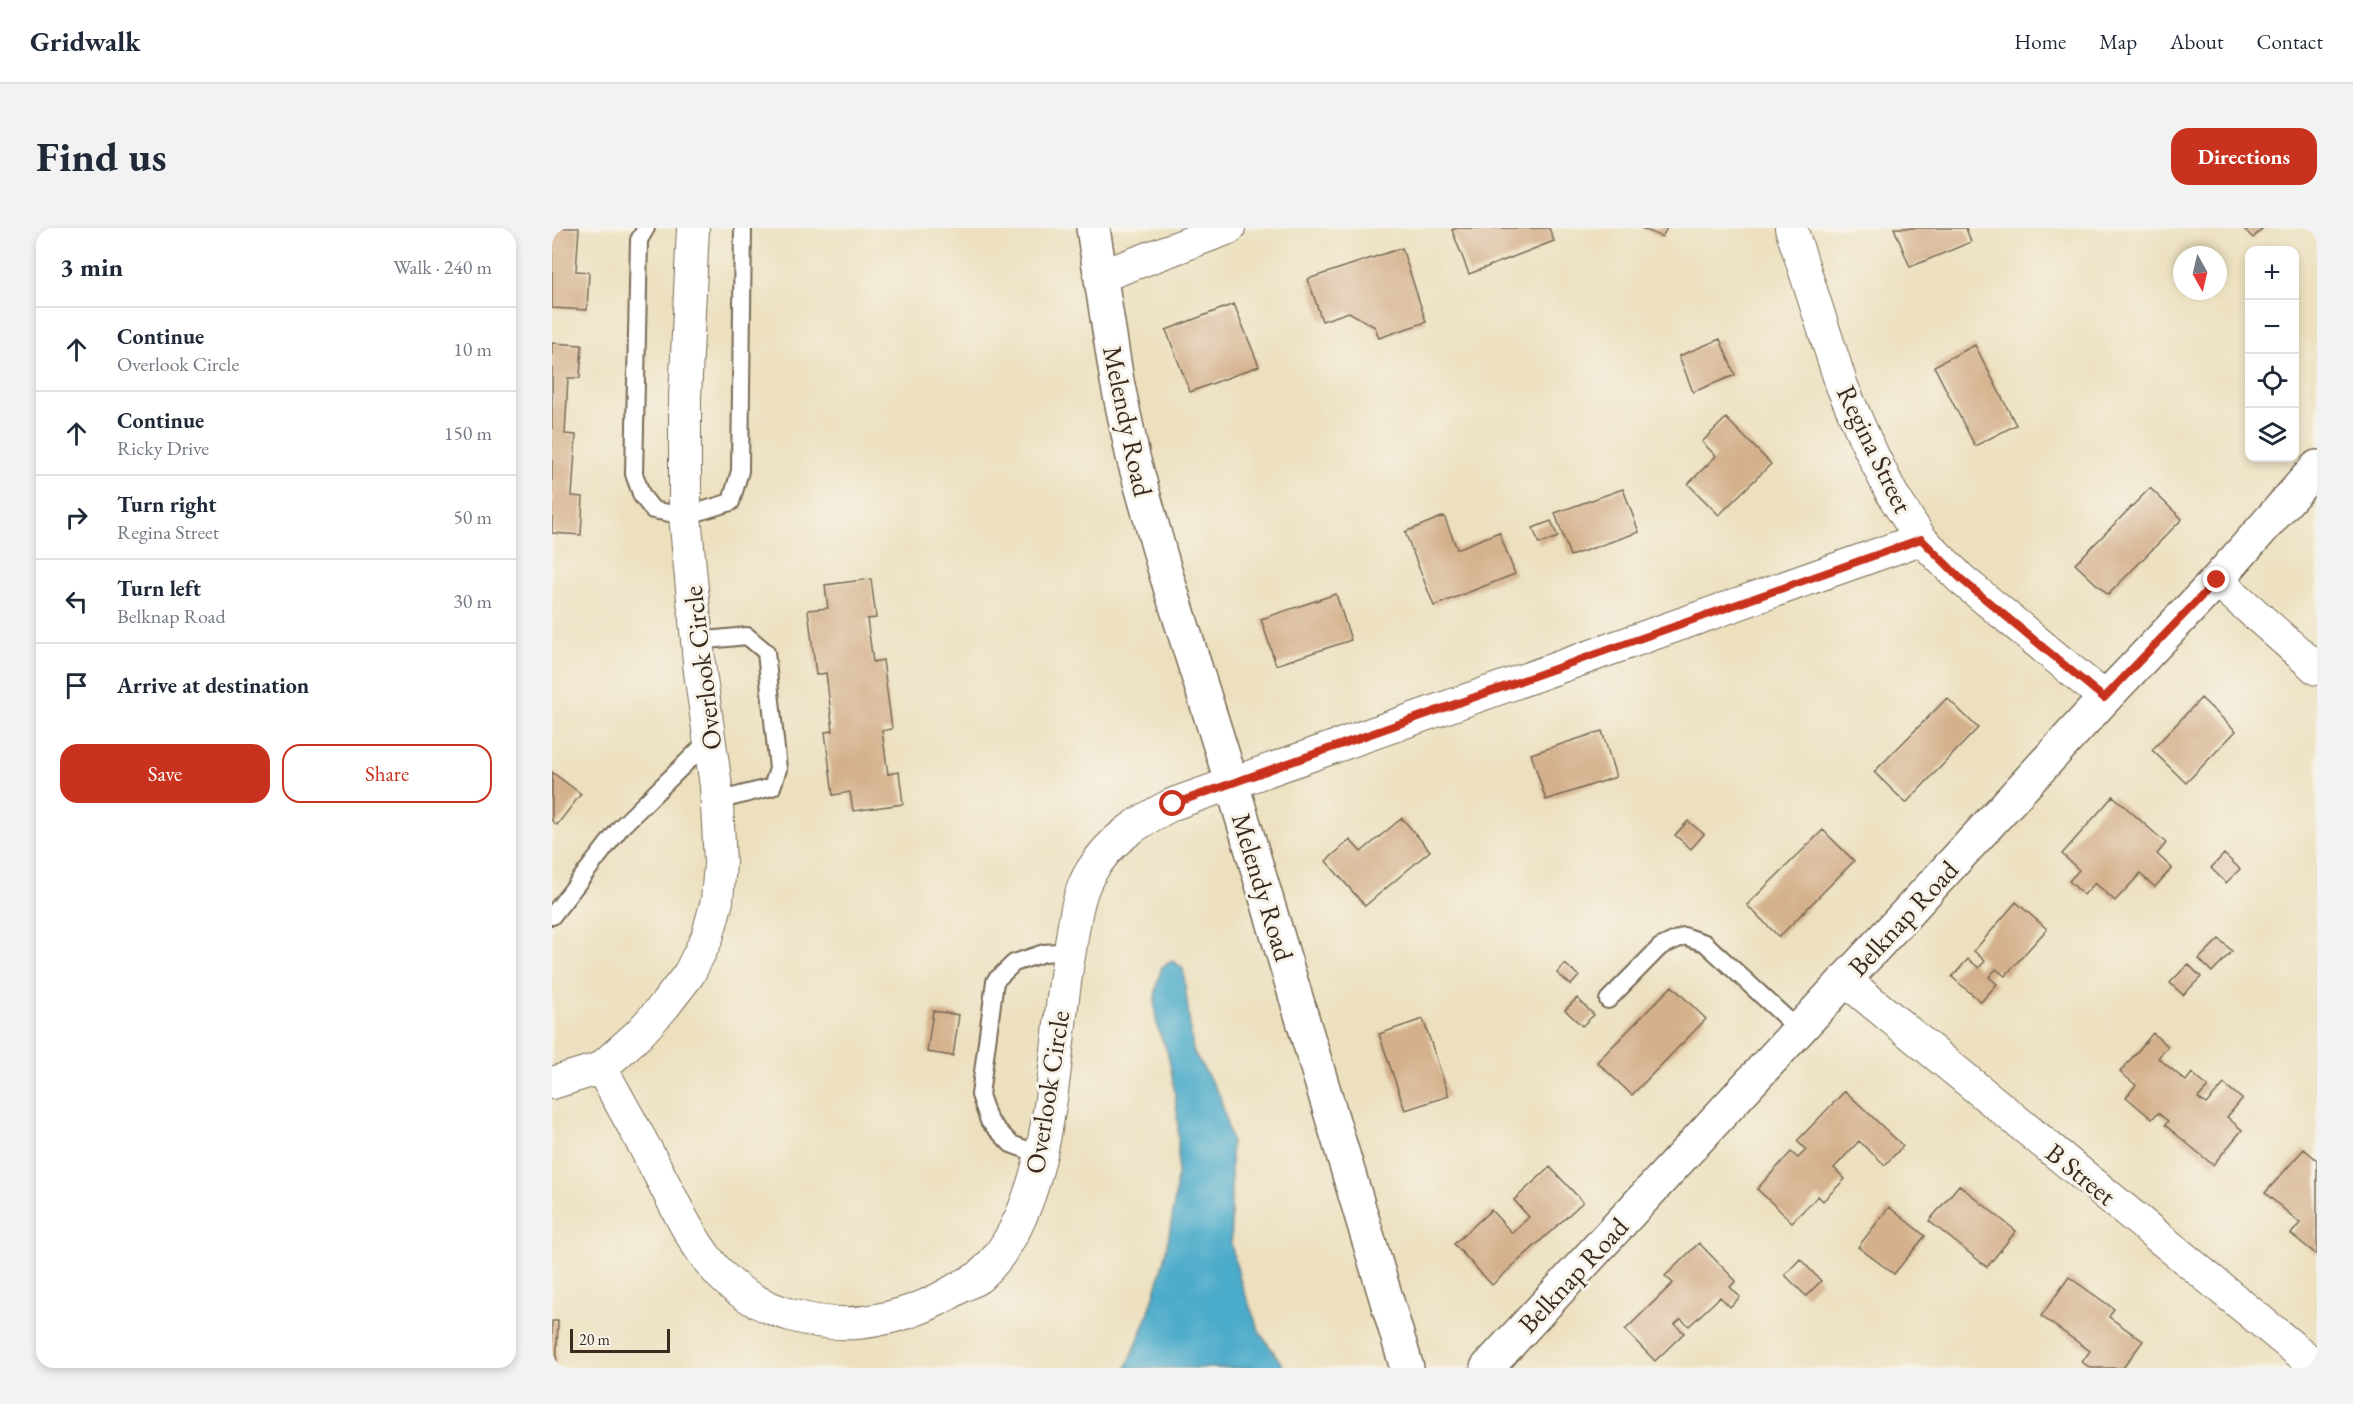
<!DOCTYPE html>
<html lang="en">
<head>
<meta charset="utf-8">
<style>
  body { margin:0; font-family:"EB Garamond",serif; background:#f2f2f3; color:#1f2937 }
  .controls { position:absolute; right:18px; top:18px; display:grid; overflow:hidden; border-radius:12px; box-shadow:0 3px 9px #0003 }
  .controls button { width:54px; height:54px; display:grid; place-items:center; padding:0; border:0; border-bottom:2px solid #e0e1e3; background:#fff; color:#1f2937; font:30px sans-serif }
  .compass { position:absolute; left:1621px; top:18px; width:54px; height:54px; border-radius:50%; background:#fff; box-shadow:0 3px 9px #0003; rotate:172deg }
  .scale { position:absolute; left:18px; bottom:15px; width:100px; box-sizing:border-box; padding-left:6px; border:3px solid #3b2a1e; border-top:0; font-size:16px; line-height:21px; white-space:nowrap; color:#3b2a1e; -webkit-text-stroke:4px #f7f3e8; paint-order:stroke }
  .stop { position:absolute; width:18px; height:18px; margin:-14px; border:4px solid #c8321e; border-radius:50%; background:#fff }
  .stop.end { background:#c8321e; border-color:#fff; box-shadow:0 2px 6px #0008 }
  .list { margin:0; padding:0; list-style:none }
  h2 { display:flex; justify-content:space-between; align-items:center; height:78px; margin:0; padding:0 24px; font-size:26px }
  h2 small { font-size:20px; font-weight:400; color:#747a83 }
  .list li { display:grid; grid-template-columns:39px 1fr auto; gap:18px; align-items:center; box-sizing:border-box; height:84px; padding:0 24px; border-top:2px solid #e0e1e3 }
  .list b { display:block; font-size:22px; white-space:nowrap }
  .list p { margin:0; font-size:20px; white-space:nowrap; color:#747a83 }
  .list em { font-size:20px; font-style:normal; color:#747a83 }
  .actions { display:flex; gap:12px; padding:18px 24px }
  .actions a { flex:1; padding:14px 0; border:2px solid #c8321e; border-radius:18px; text-align:center; font-size:21px; color:#c8321e }
  .actions .main { background:#c8321e; color:#fff }
  .icon { flex:none; width:33px; height:33px; fill:none; stroke:currentColor; stroke-width:2; stroke-linecap:round; stroke-linejoin:round }
  .map { position:relative; flex:none; width:1765px; height:1140px; overflow:hidden; border-radius:18px }
  header { display:flex; align-items:center; gap:36px; box-sizing:border-box; height:84px; padding:0 30px; background:#fff; border-bottom:2px solid #e0e1e3 }
  header strong { font-size:28px }
  nav { display:flex; gap:33px; margin-inline-start:auto; font-size:21px }
  .intro { display:flex; align-items:center; justify-content:space-between; box-sizing:border-box; height:144px; padding:0 36px }
  h1 { margin:0; font-size:42px }
  .button { padding:15px 27px; border-radius:18px; background:#c8321e; color:#fff; font-size:21px; font-weight:700 }
  main { display:flex; gap:36px; padding:0 36px }
  aside { flex:1; background:#fff; border-radius:18px; box-shadow:0 3px 9px #0003 }
  .map>svg:first-child { display:block }
  .water { fill:#4babca; stroke:#436a74; stroke-width:1.5 }
  .building { fill:#d4b08c }
  .lines { fill:none; stroke-linecap:round; stroke-linejoin:round }
  .lane-casing { stroke:#796a56; stroke-width:20 }
  .street-casing { stroke:#796a56; stroke-width:34 }
  .secondary-casing { stroke:#796a56; stroke-width:36 }
  .lane { stroke:#fff; stroke-width:16 }
  .street { stroke:#fff; stroke-width:32 }
  .secondary { stroke:#fff; stroke-width:33 }
  .route { stroke:#c8321e; stroke-width:8 }
  .labels { text-anchor:middle; dominant-baseline:central; stroke-width:6; stroke-linejoin:round; paint-order:stroke }
  .street-label { font-size:27px; fill:#3b2a1e; stroke:#f7f3e8 }
</style>
</head>
<body>
<header>
<strong>Gridwalk</strong>
<nav><a>Home</a><a>Map</a><a>About</a><a>Contact</a></nav>
</header>
<div class="intro"><h1>Find us</h1><a class="button">Directions</a></div>
<main>
<aside>
<h2>3 min<small>Walk · 240 m</small></h2>
<ul class="list">
<li><svg class="icon" aria-label="ahead" viewBox="0 0 24 24"><path d="M12 20V5M6 11l6-6 6 6"/></svg><div><b>Continue</b><p>Overlook Circle</p></div><em>10 m</em></li>
<li><svg class="icon" aria-label="ahead" viewBox="0 0 24 24"><path d="M12 20V5M6 11l6-6 6 6"/></svg><div><b>Continue</b><p>Ricky Drive</p></div><em>150 m</em></li>
<li><svg class="icon" aria-label="right" viewBox="0 0 24 24"><path d="M7 20v-9h11M14 6l5 5-5 5"/></svg><div><b>Turn right</b><p>Regina Street</p></div><em>50 m</em></li>
<li><svg class="icon" aria-label="left" viewBox="0 0 24 24"><path d="M17 20v-9H6M10 6l-5 5 5 5"/></svg><div><b>Turn left</b><p>Belknap Road</p></div><em>30 m</em></li>
<li><svg class="icon" aria-label="arrive" viewBox="0 0 24 24"><path d="M6 21V4h12l-3 4 3 4H6"/></svg><div><b>Arrive at destination</b></div></li>
</ul>
<div class="actions"><a class="main">Save</a><a>Share</a></div>
</aside>
<div class="map">
<svg width="1765" height="1140" viewBox="0 0 1765 1140">
  <rect width="100%" height="100%" fill="#f7f3e8"/>
  <filter id="ink" filterUnits="userSpaceOnUse"><feTurbulence type="fractalNoise" baseFrequency=".0167" numOctaves="2"/><feDisplacementMap in="SourceGraphic" scale="12" xChannelSelector="R" yChannelSelector="G"/><feConvolveMatrix kernelMatrix="1 2 1 2 8 2 1 2 1" color-interpolation-filters="sRGB"/></filter>
  <filter id="wash" filterUnits="userSpaceOnUse"><feTurbulence type="fractalNoise" baseFrequency=".008" numOctaves="4" result="noise"/><feDisplacementMap in="SourceGraphic" scale="24" xChannelSelector="R" yChannelSelector="G"/><feGaussianBlur stdDeviation="1.35" result="paint"/><feColorMatrix in="noise" values="0 0 0 0 0 0 0 0 0 0 0 0 0 0 0 0 0 1.4 0 .05"/><feComposite in="paint" operator="in"/></filter>
  <g filter="url(#wash)">
    <rect width="100%" height="100%" fill="#ece0bf"/>
    <!-- water -->
    <path class="water" d="M 620,733 L 631,740 L 641,823 L 668,868 L 679,913 L 679,1016 L 689,1055 L 708,1105 L 733,1140 L 574,1140 C 608,1069 629,978 626,900 C 625,876 621,850 616,827 C 614,818 609,810 606,801 C 600,779 603,760 610,739 Z"/>
    <g id="blocks">
      <!-- building -->
      <path class="building" d="M 0,0 L 27,0 L 24,43 L 37,44 L 35,82 L 0,80 Z
        M 905,0 L 997,0 L 1002,13 L 917,46 L 900,2 Z
        M 1089,0 L 1115,0 L 1110,9 Z
        M 1342,0 L 1414,0 L 1419,14 L 1358,39 Z
        M 1691,0 L 1711,0 L 1701,10 Z
        M 850,20 L 874,94 L 827,110 L 823,99 L 797,84 L 770,93 L 756,51 Z
        M 682,76 L 707,138 L 638,164 L 614,102 Z
        M 1168,111 L 1183,147 L 1141,164 L 1127,128 Z
        M 0,115 L 30,117 L 28,150 L 16,150 L 13,206 L 24,207 L 20,268 L 31,269 L 29,307 L 0,305 Z
        M 1423,117 L 1464,197 L 1423,218 L 1382,138 Z
        M 1174,190 L 1219,236 L 1167,287 L 1136,256 L 1164,228 L 1150,214 Z
        M 1598,260 L 1630,291 L 1556,367 L 1523,336 Z
        M 1071,261 L 1087,304 L 1018,328 L 1003,285 Z
        M 892,288 L 905,321 L 947,304 L 963,346 L 882,378 L 853,304 Z
        M 999,293 L 1006,309 L 987,316 L 981,300 Z
        M 319,351 L 324,390 L 315,391 L 321,434 L 331,432 L 340,501 L 330,503 L 336,546 L 347,544 L 351,576 L 301,583 L 298,564 L 281,567 L 273,504 L 281,503 L 274,445 L 264,447 L 256,382 L 276,380 L 273,357 Z
        M 784,366 L 799,412 L 724,437 L 709,391 Z
        M 1395,470 L 1426,500 L 1354,575 L 1322,544 Z
        M 1649,470 L 1684,503 L 1634,555 L 1600,522 Z
        M 1050,503 L 1064,549 L 994,572 L 979,526 Z
        M 0,544 L 29,566 L 5,597 L 0,593 Z
        M 1561,568 L 1614,615 L 1605,626 L 1620,640 L 1603,659 L 1588,646 L 1563,673 L 1543,655 L 1532,667 L 1517,653 L 1527,642 L 1510,626 Z
        M 850,590 L 878,623 L 813,678 L 774,633 L 798,612 L 809,624 Z
        M 1136,593 L 1152,606 L 1139,621 L 1123,607 Z
        M 1271,602 L 1302,633 L 1227,709 L 1195,677 Z
        M 1672,626 L 1688,641 L 1674,655 L 1659,640 Z
        M 1464,674 L 1495,701 L 1453,748 L 1444,741 L 1437,749 L 1445,756 L 1429,774 L 1400,749 L 1416,731 L 1427,740 L 1433,733 L 1422,723 Z
        M 1667,711 L 1680,723 L 1660,744 L 1647,731 Z
        M 1013,736 L 1027,748 L 1019,757 L 1005,745 Z
        M 1636,736 L 1649,749 L 1631,767 L 1618,755 Z
        M 1120,758 L 1154,791 L 1080,867 L 1045,834 Z
        M 1025,770 L 1042,787 L 1030,798 L 1013,782 Z
        M 381,783 L 407,787 L 401,828 L 375,824 Z
        M 871,791 L 897,868 L 853,882 L 827,806 Z
        M 1601,805 L 1616,818 L 1606,830 L 1634,853 L 1640,845 L 1656,859 L 1646,870 L 1654,876 L 1672,856 L 1690,871 L 1675,889 L 1690,902 L 1661,937 L 1613,897 L 1616,893 L 1606,885 L 1600,891 L 1574,869 L 1584,857 L 1568,844 Z
        M 1293,863 L 1351,918 L 1333,937 L 1307,913 L 1282,940 L 1293,951 L 1271,973 L 1266,968 L 1240,994 L 1205,961 L 1239,924 L 1246,930 L 1254,922 L 1245,913 Z
        M 1752,921 L 1765,932 L 1765,1027 L 1739,1006 L 1748,995 L 1713,965 Z
        M 998,939 L 1031,974 L 940,1057 L 902,1016 L 939,982 L 960,1005 L 977,989 L 962,972 Z
        M 1407,957 L 1464,1003 L 1435,1039 L 1377,993 Z
        M 1337,979 L 1373,1008 L 1342,1046 L 1306,1019 Z
        M 1147,1015 L 1184,1053 L 1178,1059 L 1188,1069 L 1178,1079 L 1168,1069 L 1137,1098 L 1129,1091 L 1123,1096 L 1132,1105 L 1103,1133 L 1073,1102 L 1121,1055 L 1113,1048 Z
        M 1248,1031 L 1269,1053 L 1254,1068 L 1233,1047 Z
        M 1517,1049 L 1562,1081 L 1557,1089 L 1591,1113 L 1571,1140 L 1539,1140 L 1530,1134 L 1538,1123 L 1489,1088 Z
        M 0,1093 L 6,1093 L 4,1140 L 0,1140 Z"/>
    </g>
  </g>
  <g filter="url(#ink)">
    <use href="#blocks" fill-opacity="0" stroke="#796a56" stroke-width="1.5"/>
    <g class="lines">
      <defs>
        <path id="lane" d="M 94,0 L 87,12 L 82,246 L 90,268 L 101,282 L 133,288 L 179,274 L 188,243 L 191,0
          M 145,413 L 195,408 L 214,424 L 226,541 L 220,559 L 165,573
          M 0,688 L 69,599 L 157,512
          M 1056,772 L 1108,719 L 1132,708 L 1153,715 L 1247,802
          M 489,927 L 459,916 L 437,893 L 428,867 L 443,753 L 462,735 L 492,725 L 518,723"/>
        <path id="street" d="M 1239,0 L 1290,158 L 1313,211 L 1340,266 L 1369,311 L 1409,351 L 1553,470
          M 549,48 L 677,0
          M 1665,352 L 1765,441
          M 1293,752 L 1765,1139
          M 49,840 C 68,874 87,908 105,942 C 124,978 140,1016 168,1046 C 205,1085 273,1103 325,1092 C 357,1086 381,1076 408,1059 C 414,1056 421,1053 427,1049 C 504,981 500,823 517,728 C 522,700 524,666 540,642 C 560,610 588,593 621,576 L 1369,311
          M 0,855 L 49,840 L 87,806 L 113,777 L 137,746 L 155,710 L 165,673 L 168,635 L 164,558 L 148,444 L 133,288 L 133,169 L 141,0"/>
        <path id="secondary" d="M 541,0 L 565,153 L 581,229 L 613,343 L 680,556 L 855,1140
          M 935,1140 L 1553,470 L 1665,352 L 1765,239"/>
      </defs>
      <!-- lane casing -->
      <use href="#lane" class="lane-casing"/>
      <!-- street casing -->
      <use href="#street" class="street-casing"/>
      <!-- secondary casing -->
      <use href="#secondary" class="secondary-casing"/>
      <!-- lane -->
      <use href="#lane" class="lane"/>
      <!-- street -->
      <use href="#street" class="street"/>
      <!-- secondary -->
      <use href="#secondary" class="secondary"/>
    </g>
  </g>
  <g class="lines" filter="url(#ink)">
    <!-- route -->
    <path class="route" d="M 621,576 L 1369,311 L 1409,351 L 1552,470 L 1665,352"/>
  </g>
  <g class="labels">
    <!-- street labels -->
    <g class="street-label">
      <text transform="translate(576 193) rotate(78)">Melendy Road</text>
      <text transform="translate(1323 221) rotate(64)">Regina Street</text>
      <text transform="translate(150 440) rotate(-97)">Overlook Circle</text>
      <text transform="translate(711 659) rotate(73)">Melendy Road</text>
      <text transform="translate(1351 690) rotate(-47)">Belknap Road</text>
      <text transform="translate(495 864) rotate(-81)">Overlook Circle</text>
      <text transform="translate(1529 946) rotate(39)">B Street</text>
      <text transform="translate(1021 1047) rotate(-47)">Belknap Road</text>
    </g>
  </g>
</svg>
<div class="controls">
<button>+</button>
<button>−</button>
<button><svg class="icon" aria-label="locate" viewBox="0 0 24 24"><circle cx="12" cy="12" r="6"/><path d="M12 2v4M12 18v4M2 12h4M18 12h4"/></svg></button>
<button><svg class="icon" aria-label="layers" viewBox="0 0 24 24"><path d="M12 4l9 5-9 5-9-5zM3 14l9 5 9-5"/></svg></button>
</div>
<svg class="compass" viewBox="-18 -18 36 36"><path d="M0-13l5 13h-10z" fill="#e53935"/><path d="M0 13l5-13h-10z" fill="#747a83"/></svg>
<div class="scale">20 m</div>
<div class="stop" style="left:621px;top:576px"></div>
<div class="stop end" style="left:1665px;top:352px"></div>
</div>
</main>
</body>
</html>
